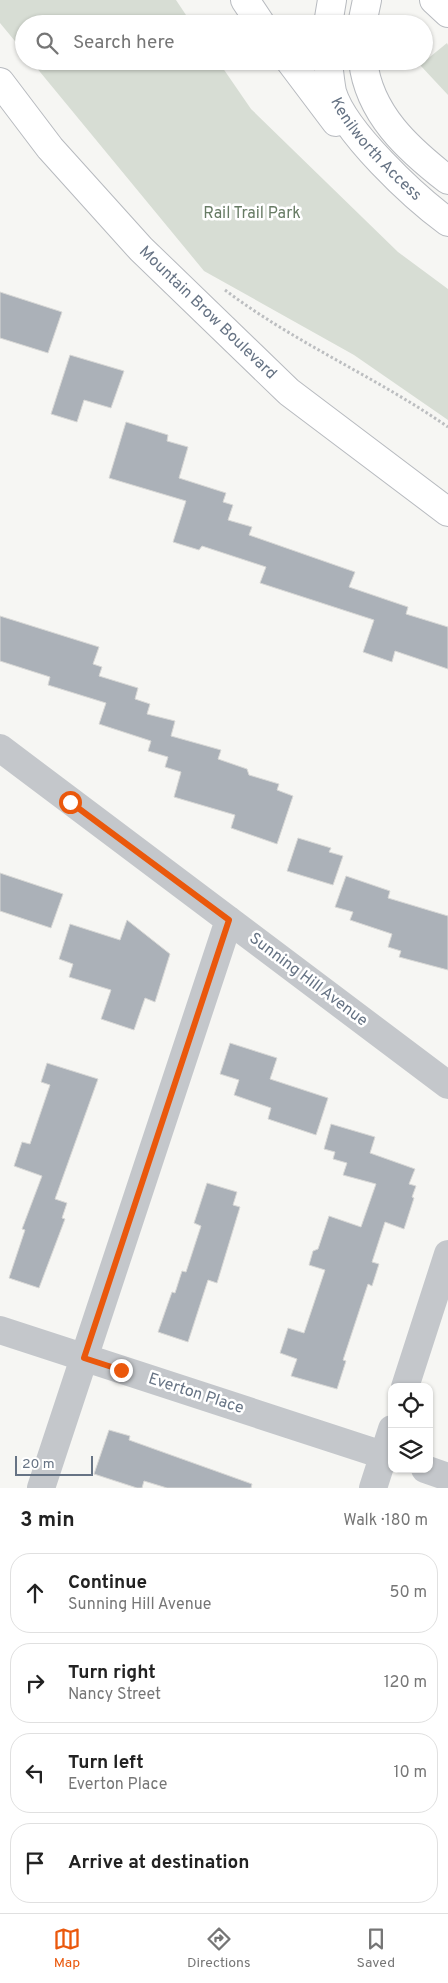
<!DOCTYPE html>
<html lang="en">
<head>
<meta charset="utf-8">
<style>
  body { margin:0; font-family:Overpass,sans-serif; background:#f2f2f2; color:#222 }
  .controls { position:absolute; right:15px; bottom:15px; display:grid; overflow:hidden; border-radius:10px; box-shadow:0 1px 4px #0004 }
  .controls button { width:45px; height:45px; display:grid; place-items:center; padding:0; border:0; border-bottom:1px solid #e0e0e0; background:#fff; color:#222; font:25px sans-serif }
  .scale { position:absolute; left:15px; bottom:12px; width:78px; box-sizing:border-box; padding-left:5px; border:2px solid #667384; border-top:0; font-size:14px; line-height:18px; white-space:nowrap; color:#667384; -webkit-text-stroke:4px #fff; paint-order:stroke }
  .stop { position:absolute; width:15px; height:15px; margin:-11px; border:4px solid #ea580c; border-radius:50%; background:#fff }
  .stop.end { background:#ea580c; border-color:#fff; box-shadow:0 1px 5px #0008 }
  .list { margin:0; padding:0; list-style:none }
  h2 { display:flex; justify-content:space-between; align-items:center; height:65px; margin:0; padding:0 20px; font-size:21px }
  h2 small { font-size:16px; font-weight:400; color:#767676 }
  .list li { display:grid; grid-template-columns:32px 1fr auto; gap:15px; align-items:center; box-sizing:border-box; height:80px; margin:0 10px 10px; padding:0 10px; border:1px solid #e0e0e0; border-radius:20px }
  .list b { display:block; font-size:19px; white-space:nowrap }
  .list p { margin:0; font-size:16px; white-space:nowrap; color:#767676 }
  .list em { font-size:16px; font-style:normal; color:#767676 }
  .icon { flex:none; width:28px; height:28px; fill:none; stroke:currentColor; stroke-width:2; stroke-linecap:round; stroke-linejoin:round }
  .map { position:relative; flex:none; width:448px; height:1488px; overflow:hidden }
  .search { position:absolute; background:#fff; box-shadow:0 1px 4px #0004; left:15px; right:15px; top:15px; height:55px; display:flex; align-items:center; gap:12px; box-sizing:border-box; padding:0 18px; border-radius:28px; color:#767676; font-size:19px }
  .sheet { height:425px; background:#fff }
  nav { display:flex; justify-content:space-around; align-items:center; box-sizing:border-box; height:70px; border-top:1px solid #e0e0e0; background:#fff; font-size:14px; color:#767676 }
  nav a { display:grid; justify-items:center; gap:2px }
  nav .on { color:#ea580c }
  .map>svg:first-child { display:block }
  .green { fill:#d7ddd4 }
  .building { fill:#abb1b8; stroke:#d8d8d6 }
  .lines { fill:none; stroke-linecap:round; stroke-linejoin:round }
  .major-casing { stroke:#b7babf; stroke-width:30 }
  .path { stroke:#bcbec0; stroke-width:3; stroke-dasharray:2.5 2.5; stroke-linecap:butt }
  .minor { stroke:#c4c7cb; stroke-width:28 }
  .major { stroke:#fff; stroke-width:28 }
  .route { stroke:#ea580c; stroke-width:6 }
  .labels { text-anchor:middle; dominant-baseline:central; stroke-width:5; stroke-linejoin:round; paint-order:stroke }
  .street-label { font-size:16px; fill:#667384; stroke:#fff }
  .park-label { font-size:16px; fill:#677b64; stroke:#fff }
</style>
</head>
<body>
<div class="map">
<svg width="448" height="1488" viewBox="0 0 448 1488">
  <rect width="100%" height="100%" fill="#f6f6f3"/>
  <!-- green -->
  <path class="green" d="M 0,0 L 176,0 L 192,24 L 24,24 L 24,52 L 0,23 Z
    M 447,43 L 448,45 L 448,95 L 420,65 Z
    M 31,61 L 218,61 L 251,109 L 398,252 L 448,289 L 448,420 L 354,355 L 204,271 Z"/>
  <!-- building -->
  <path class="building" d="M 0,292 L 62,312 L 48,353 L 0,338 Z
    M 70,355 L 124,371 L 111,408 L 84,400 L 77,422 L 51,414 Z
    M 126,422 L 168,435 L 167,441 L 188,447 L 179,478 L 226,493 L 223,502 L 233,505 L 228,520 L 252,527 L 249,535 L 355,572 L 349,587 L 408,607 L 406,614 L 448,627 L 448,669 L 395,651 L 392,662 L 363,652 L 374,620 L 260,583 L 266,567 L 202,546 L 199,550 L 173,542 L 186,501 L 109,478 Z
    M 0,616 L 99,647 L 93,664 L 102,667 L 99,676 L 138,688 L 135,699 L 150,704 L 147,714 L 175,721 L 171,736 L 221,750 L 218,759 L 247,769 L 249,775 L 279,784 L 277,790 L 293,796 L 277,844 L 231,828 L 235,815 L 174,797 L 181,772 L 165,767 L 168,757 L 148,751 L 151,741 L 99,724 L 106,703 L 48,685 L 50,677 L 0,661 Z
    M 298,838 L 331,848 L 329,852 L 343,856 L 333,885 L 287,871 Z
    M 0,873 L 63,894 L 51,928 L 0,911 Z
    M 346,876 L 390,891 L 388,898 L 448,916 L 448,970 L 399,957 L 401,951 L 388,947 L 392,934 L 350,920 L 353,912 L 335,907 Z
    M 127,920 L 170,954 L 155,1002 L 145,998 L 134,1030 L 101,1019 L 111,990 L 69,977 L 73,964 L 59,959 L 70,924 L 120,940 Z
    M 230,1043 L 277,1058 L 270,1079 L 328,1098 L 316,1135 L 268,1119 L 271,1108 L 234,1095 L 239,1080 L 220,1074 Z
    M 47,1063 L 98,1079 L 55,1199 L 67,1203 L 62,1218 L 65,1219 L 39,1288 L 9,1278 L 25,1230 L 22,1229 L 42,1176 L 14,1166 L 22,1142 L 30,1144 L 50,1085 L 41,1082 Z
    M 331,1124 L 375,1137 L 370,1153 L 415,1169 L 409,1184 L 416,1186 L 412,1197 L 414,1198 L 404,1229 L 385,1222 L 372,1262 L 379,1264 L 372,1286 L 368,1284 L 343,1360 L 346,1361 L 337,1389 L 291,1376 L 297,1359 L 280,1353 L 288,1328 L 304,1333 L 325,1270 L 309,1265 L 313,1251 L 318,1249 L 329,1216 L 361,1227 L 376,1184 L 343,1175 L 347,1163 L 333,1159 L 335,1152 L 324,1149 Z
    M 207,1183 L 237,1192 L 233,1205 L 240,1207 L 217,1283 L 208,1280 L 188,1342 L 158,1332 L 172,1292 L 175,1293 L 182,1271 L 186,1272 L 201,1226 L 194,1223 Z
    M 109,1430 L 130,1436 L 129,1440 L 252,1484 L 251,1488 L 167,1488 L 144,1481 L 142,1488 L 137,1488 L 94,1474 Z"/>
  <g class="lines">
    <defs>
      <g id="major">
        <path d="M 245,0 L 261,24"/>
        <path d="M 434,0 L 448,13"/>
        <path d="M 328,24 L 332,0"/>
        <path d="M 362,24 L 367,0"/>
        <path d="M 290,61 L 336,122"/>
        <path id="s1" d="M 328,61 C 329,71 330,82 332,92 C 344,132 414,197 448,222"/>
        <path d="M 363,61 C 369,114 408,149 448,180"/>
        <path id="s2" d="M 0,82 L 50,148 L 141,249 L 289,392 L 448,512"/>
      </g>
    </defs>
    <!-- major casing -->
    <use href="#major" class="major-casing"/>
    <!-- path -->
    <path class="path" d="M 225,290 C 295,343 376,377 448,427"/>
    <!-- minor -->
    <path class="minor" d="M 0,748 L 448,1085
      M 0,1330 L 392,1458
      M 405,1387 L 448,1254
      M 425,1469 L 448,1477
      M 41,1488 L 229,920
      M 373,1488 L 392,1429"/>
    <!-- major -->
    <use href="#major" class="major"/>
  </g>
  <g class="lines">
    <!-- route -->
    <path class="route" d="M 70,802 L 229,920 L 84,1358 L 121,1370"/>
  </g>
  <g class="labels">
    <!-- street labels -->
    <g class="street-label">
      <text stroke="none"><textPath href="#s1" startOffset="104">Kenilworth Access</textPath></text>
      <text stroke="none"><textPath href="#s2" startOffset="311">Mountain Brow Boulevard</textPath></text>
      <text transform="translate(308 980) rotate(37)">Sunning Hill Avenue</text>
      <text transform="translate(196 1394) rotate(18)">Everton Place</text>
    </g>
    <!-- park labels -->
    <g class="park-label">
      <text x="252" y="214">Rail Trail Park</text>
    </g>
  </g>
</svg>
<div class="controls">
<button><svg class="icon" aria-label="locate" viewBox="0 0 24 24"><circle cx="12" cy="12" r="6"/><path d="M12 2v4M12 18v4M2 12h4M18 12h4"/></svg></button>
<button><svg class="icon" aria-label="layers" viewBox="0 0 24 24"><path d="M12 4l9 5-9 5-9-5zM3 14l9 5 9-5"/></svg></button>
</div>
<div class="scale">20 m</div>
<div class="stop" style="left:70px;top:802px"></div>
<div class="stop end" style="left:121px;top:1370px"></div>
<div class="search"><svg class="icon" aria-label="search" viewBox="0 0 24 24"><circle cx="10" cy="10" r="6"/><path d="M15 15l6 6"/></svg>Search here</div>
</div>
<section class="sheet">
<h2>3 min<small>Walk · 180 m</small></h2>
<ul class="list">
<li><svg class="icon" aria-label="ahead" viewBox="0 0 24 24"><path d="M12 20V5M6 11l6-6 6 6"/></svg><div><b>Continue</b><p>Sunning Hill Avenue</p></div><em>50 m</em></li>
<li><svg class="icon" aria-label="right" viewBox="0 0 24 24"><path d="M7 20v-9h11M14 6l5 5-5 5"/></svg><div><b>Turn right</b><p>Nancy Street</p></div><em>120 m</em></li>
<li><svg class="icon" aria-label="left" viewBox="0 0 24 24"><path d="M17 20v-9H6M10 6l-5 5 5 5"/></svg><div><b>Turn left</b><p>Everton Place</p></div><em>10 m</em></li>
<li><svg class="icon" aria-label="arrive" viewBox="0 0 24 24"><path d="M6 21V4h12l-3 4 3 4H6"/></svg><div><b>Arrive at destination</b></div></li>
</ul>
</section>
<nav>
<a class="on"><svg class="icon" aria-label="map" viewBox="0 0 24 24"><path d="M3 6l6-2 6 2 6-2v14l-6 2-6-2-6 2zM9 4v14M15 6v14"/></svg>Map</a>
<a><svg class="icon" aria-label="directions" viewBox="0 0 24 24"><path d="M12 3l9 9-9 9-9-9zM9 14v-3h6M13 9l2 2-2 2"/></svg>Directions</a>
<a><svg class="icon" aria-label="saved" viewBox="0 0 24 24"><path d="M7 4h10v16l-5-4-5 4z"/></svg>Saved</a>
</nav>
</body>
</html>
